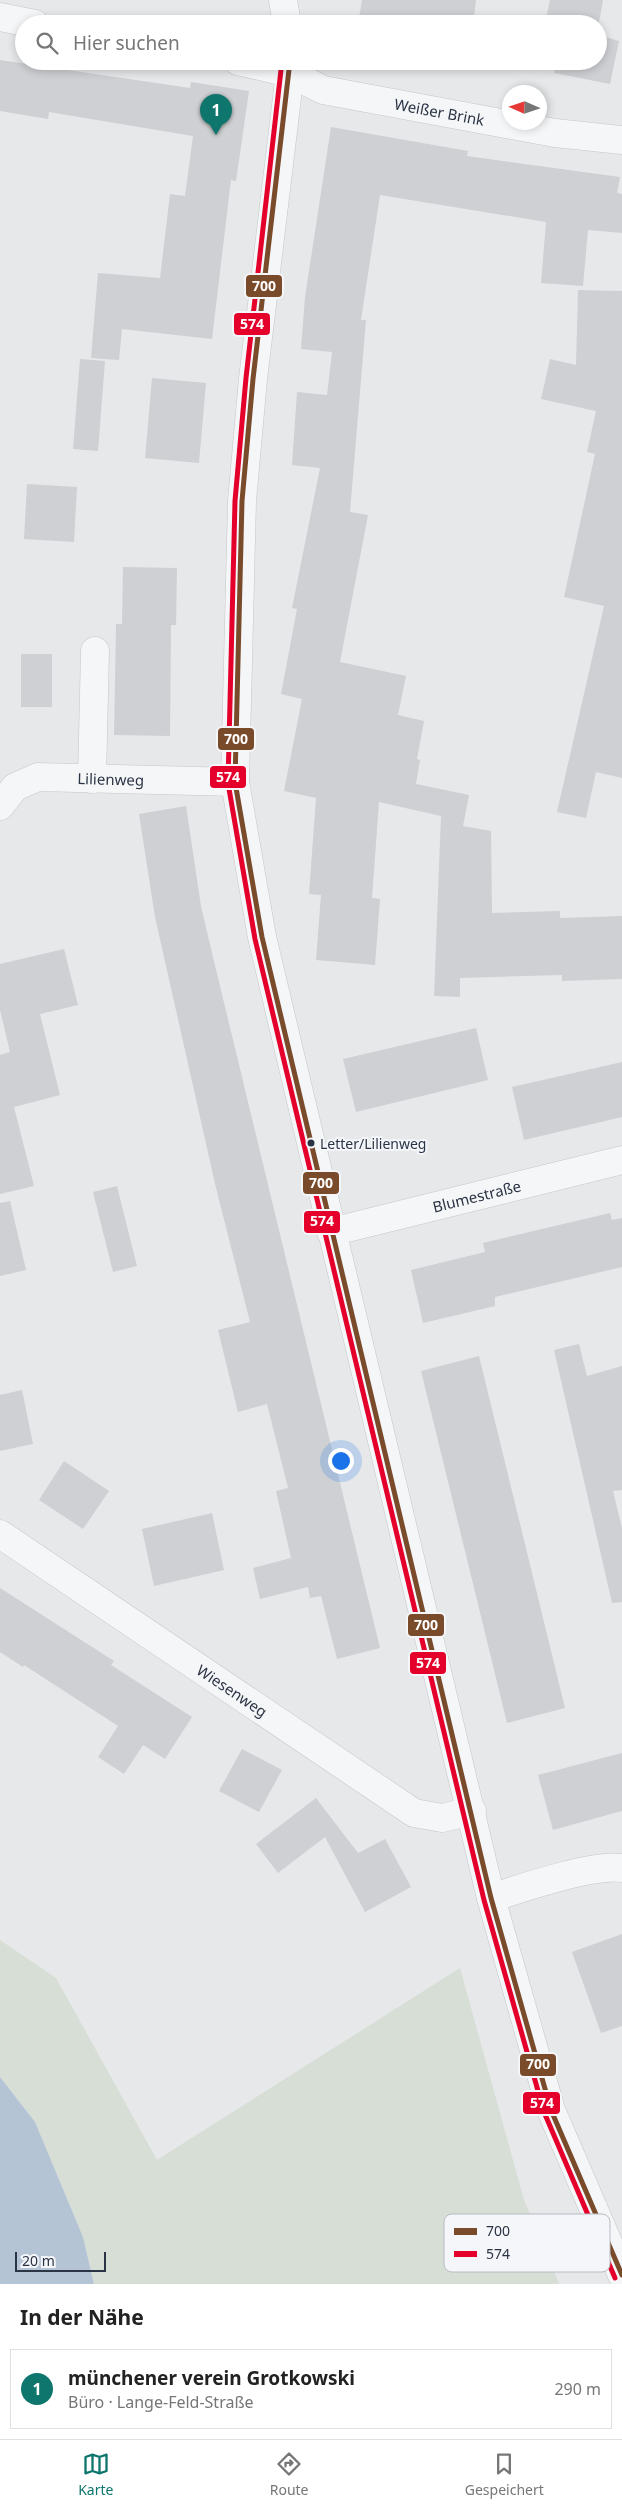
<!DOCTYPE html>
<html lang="de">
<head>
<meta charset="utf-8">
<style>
  body { margin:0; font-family:"Noto Sans",sans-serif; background:#f6f6f6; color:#222 }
  .compass { position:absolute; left:502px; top:85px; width:45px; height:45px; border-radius:50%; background:#fff; box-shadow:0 2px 8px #0003; rotate:273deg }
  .scale { position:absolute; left:15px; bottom:12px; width:91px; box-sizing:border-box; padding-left:5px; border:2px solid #2b3445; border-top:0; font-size:14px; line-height:18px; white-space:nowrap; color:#2b3445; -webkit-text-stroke:4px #f4f6f9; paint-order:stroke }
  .you { position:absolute; left:340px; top:1460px; width:18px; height:18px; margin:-12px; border:4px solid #fff; border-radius:50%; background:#1a73e8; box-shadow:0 0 0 8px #1a73e833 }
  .badge { display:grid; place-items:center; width:32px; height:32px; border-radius:50%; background:#0f766e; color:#fff; font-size:16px; font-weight:700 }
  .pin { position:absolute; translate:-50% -41px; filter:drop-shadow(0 1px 2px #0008) }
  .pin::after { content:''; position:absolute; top:26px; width:18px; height:15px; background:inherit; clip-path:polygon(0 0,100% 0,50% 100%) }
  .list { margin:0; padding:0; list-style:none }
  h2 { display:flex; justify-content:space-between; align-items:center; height:65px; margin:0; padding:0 20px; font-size:21px }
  h2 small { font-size:16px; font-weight:400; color:#767676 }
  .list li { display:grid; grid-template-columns:32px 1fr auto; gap:15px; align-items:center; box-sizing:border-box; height:80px; margin:0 10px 10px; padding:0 10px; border:1px solid #e0e0e0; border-radius:0px }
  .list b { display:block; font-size:19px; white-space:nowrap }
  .list p { margin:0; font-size:16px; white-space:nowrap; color:#767676 }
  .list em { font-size:16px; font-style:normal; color:#767676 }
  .icon { flex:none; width:28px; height:28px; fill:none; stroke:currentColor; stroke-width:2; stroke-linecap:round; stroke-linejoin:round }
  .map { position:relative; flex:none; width:622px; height:2284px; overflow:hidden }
  .search { position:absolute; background:#fff; box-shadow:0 2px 8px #0003; left:15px; right:15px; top:15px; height:55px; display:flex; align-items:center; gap:12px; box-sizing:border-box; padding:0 18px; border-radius:28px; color:#767676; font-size:19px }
  .sheet { height:155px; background:#fff }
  nav { display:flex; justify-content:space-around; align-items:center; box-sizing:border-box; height:70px; border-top:1px solid #e0e0e0; background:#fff; font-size:14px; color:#767676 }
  nav a { display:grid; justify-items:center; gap:2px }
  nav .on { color:#0f766e }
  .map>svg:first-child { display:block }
  .green { fill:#d6ded6 }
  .water { fill:#b4c4d5 }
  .building { fill:#ced0d3 }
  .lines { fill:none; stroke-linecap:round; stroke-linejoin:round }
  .minor-casing { stroke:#c4c6c8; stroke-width:29 }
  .minor { stroke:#f5f6f7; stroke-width:28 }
  .bus-1-casing { stroke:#f4f6f9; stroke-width:9 }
  .bus-2-casing { stroke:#f4f6f9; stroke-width:9 }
  .bus-1 { stroke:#7a4b2a; stroke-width:5 }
  .bus-2 { stroke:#e4002b; stroke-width:5 }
  .bus-dot { fill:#2b3445; stroke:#f4f6f9; stroke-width:2 }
  .labels { text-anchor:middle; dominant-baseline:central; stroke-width:4; stroke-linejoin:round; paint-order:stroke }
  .bus-label { font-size:14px; fill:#2b3445; stroke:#f4f6f9; text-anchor:start }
  .street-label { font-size:15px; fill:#2b3445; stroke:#f4f6f9 }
  .key { fill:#f4f6f9; stroke:#b8bcc3; stroke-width:1 }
  .key-label { font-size:14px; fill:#2b3445 }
  .line-badge { stroke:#f4f6f9; stroke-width:2 }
  .badge-label { font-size:14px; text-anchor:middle; font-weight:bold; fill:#fff }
</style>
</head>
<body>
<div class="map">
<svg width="622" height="2284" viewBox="0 0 622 2284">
  <rect width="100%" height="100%" fill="#e6e8ea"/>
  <!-- green -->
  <path class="green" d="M 0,1940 L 56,1978 L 157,2160 L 460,1968 L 524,2200 L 559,2284 L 94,2284 L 83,2237 L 35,2122 L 0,2077 Z"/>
  <!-- water -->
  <path class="water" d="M 0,2077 L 35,2122 L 83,2237 L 94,2284 L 0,2284 Z"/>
  <!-- building -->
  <path class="building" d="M 362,0 L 476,0 L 473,24 L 358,24 Z
    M 550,0 L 603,0 L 598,28 L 598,24 L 545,24 Z
    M 598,35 L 619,41 L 610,84 L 554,73 L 557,61 L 598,61 Z
    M 0,60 L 190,88 L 191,82 L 249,91 L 236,181 L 231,180 L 212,339 L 122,329 L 119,360 L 91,358 L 98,273 L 160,278 L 170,194 L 185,196 L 193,136 L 49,112 L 48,119 L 0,111 Z
    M 331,127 L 468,151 L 467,156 L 620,177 L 617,193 L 622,194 L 622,233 L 588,230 L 583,286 L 541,283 L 546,222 L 380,195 L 361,320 L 366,320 L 350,512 L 368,515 L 340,662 L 406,676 L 398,715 L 424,721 L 417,759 L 420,760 L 416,784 L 469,795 L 463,826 L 491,831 L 492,913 L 560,911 L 560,918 L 622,916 L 622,979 L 562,981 L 562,975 L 460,978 L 460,997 L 434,996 L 441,816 L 379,802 L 372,898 L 380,899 L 375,965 L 316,960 L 321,895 L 309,894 L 316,798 L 284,791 L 302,699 L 281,694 L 297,609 L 292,608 L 320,468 L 292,465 L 297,392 L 327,395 L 332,352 L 301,349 L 305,297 Z
    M 578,290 L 622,291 L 622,778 L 596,772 L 586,818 L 557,812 L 604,606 L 564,597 L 595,454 L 587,452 L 596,411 L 541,399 L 550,359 L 576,365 Z
    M 80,359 L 105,361 L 98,451 L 73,449 Z
    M 152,378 L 206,383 L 199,463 L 145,458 Z
    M 27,484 L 77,487 L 74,542 L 24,539 Z
    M 123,567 L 177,568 L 176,625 L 171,625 L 170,736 L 114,735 L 116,624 L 122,624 Z
    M 21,654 L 52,654 L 52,707 L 21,707 Z
    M 186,806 L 201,906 L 212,953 L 380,1648 L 337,1659 L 321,1596 L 310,1598 L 308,1587 L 260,1599 L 253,1568 L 291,1558 L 276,1491 L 288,1488 L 267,1404 L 238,1412 L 218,1330 L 250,1322 L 216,1188 L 155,917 L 139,814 Z
    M 64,949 L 78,1005 L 40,1014 L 60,1095 L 14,1107 L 34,1186 L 0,1194 L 0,1055 L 10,1052 L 0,1010 L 0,964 Z
    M 476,1028 L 488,1080 L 356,1112 L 343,1059 Z
    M 622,1062 L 622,1117 L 524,1140 L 512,1087 Z
    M 117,1186 L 137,1266 L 113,1272 L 93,1192 Z
    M 10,1201 L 26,1270 L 0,1276 L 0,1203 Z
    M 610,1213 L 612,1220 L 622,1218 L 622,1267 L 495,1297 L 495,1306 L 423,1323 L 411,1270 L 485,1252 L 483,1243 Z
    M 579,1344 L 587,1376 L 622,1366 L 622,1490 L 613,1491 L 622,1528 L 622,1602 L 612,1603 L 554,1350 Z
    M 479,1356 L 565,1708 L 507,1723 L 421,1371 Z
    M 22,1390 L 33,1444 L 0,1451 L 0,1395 Z
    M 64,1461 L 109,1491 L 83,1529 L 39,1500 Z
    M 212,1513 L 224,1570 L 154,1586 L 142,1529 Z
    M 0,1588 L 114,1661 L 111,1665 L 192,1717 L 165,1759 L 143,1745 L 124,1774 L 98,1757 L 118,1726 L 24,1665 L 23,1667 L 0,1652 Z
    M 242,1749 L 282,1770 L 259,1812 L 219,1791 Z
    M 622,1753 L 622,1811 L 553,1830 L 538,1775 Z
    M 316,1798 L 358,1853 L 385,1839 L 411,1887 L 365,1912 L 325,1837 L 278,1873 L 256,1844 Z
    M 622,1934 L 622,2026 L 601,2033 L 572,1952 Z"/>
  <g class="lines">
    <defs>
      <g id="minor">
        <path d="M 283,0 L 287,24"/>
        <path d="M 0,17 L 35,24"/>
        <path id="s1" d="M 238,61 L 290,73 L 323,90 L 555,133 L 622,140"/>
        <path d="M 290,61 L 290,73 L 253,379 L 242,501 L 235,782 L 262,937 L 491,1898 L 551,2110 L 622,2275"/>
        <path d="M 92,779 L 95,651"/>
        <path id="s2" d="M 0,806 L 15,787 L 38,777 L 235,782"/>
        <path id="s3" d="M 331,1232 L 622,1160"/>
        <path id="s4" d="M 0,1534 L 414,1813 L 442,1818 L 472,1811"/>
        <path d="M 491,1898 C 522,1888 592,1864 622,1868"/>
      </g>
    </defs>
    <!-- minor casing -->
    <use href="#minor" class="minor-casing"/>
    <!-- minor -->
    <use href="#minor" class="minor"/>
    <defs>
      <path id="bus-1" d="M 290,61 L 253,379 L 242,501 L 235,782 L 262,937 L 491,1898 L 551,2110 L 622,2275"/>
      <path id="bus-2" d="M 282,61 L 246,378 L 235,501 L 228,783 L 255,939 L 484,1900 L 544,2112 L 615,2278"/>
    </defs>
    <!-- bus-1 casing -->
    <use href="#bus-1" class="bus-1-casing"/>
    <!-- bus-2 casing -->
    <use href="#bus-2" class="bus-2-casing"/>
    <!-- bus-1 -->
    <use href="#bus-1" class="bus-1"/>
    <!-- bus-2 -->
    <use href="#bus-2" class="bus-2"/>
  </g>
  <!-- markers -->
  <circle class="bus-dot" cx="311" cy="1143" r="4.5"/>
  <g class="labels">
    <!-- bus labels -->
    <g class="bus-label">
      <text x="320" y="1143">Letter/Lilienweg</text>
    </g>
    <!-- street labels -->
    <g class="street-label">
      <text stroke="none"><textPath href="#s1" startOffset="209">Weißer Brink</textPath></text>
      <text stroke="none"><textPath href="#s2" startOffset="122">Lilienweg</textPath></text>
      <text stroke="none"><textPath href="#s3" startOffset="150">Blumestraße</textPath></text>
      <text stroke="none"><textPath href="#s4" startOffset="280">Wiesenweg</textPath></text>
    </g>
  </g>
  <!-- legend -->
  <rect x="444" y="2214" width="166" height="58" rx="8" class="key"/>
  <rect x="454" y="2228" width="23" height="7" fill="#7a4b2a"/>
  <rect x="454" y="2251" width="23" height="6" fill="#e4002b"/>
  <g class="key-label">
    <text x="486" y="2236">700</text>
    <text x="486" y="2259">574</text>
  </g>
  <g class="line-badge">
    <rect x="245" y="274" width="38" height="24" rx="5" fill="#7a4b2a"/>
    <rect x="233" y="312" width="38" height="24" rx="5" fill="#e4002b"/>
    <rect x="217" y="727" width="38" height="24" rx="5" fill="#7a4b2a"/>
    <rect x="209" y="765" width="38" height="24" rx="5" fill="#e4002b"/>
    <rect x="302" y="1171" width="38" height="24" rx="5" fill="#7a4b2a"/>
    <rect x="303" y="1210" width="38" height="24" rx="5" fill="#e4002b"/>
    <rect x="407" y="1613" width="38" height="24" rx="5" fill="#7a4b2a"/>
    <rect x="409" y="1651" width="38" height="24" rx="5" fill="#e4002b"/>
    <rect x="519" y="2053" width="38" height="24" rx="5" fill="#7a4b2a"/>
    <rect x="522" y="2091" width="39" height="24" rx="5" fill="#e4002b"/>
  </g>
  <g class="badge-label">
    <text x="264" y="291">700</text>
    <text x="252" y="329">574</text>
    <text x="236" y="744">700</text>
    <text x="228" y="782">574</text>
    <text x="321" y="1188">700</text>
    <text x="322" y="1226">574</text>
    <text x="426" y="1630">700</text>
    <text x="428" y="1668">574</text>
    <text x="538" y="2069">700</text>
    <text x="542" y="2108">574</text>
  </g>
</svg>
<svg class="compass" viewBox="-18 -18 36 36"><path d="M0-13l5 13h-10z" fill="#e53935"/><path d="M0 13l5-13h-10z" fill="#767676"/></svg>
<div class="scale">20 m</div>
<div class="you"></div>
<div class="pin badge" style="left:216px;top:135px">1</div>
<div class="search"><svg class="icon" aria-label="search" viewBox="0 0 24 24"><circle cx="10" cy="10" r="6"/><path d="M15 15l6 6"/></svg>Hier suchen</div>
</div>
<section class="sheet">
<h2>In der Nähe<small></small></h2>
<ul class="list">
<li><span class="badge">1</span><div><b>münchener verein Grotkowski</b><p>Büro · Lange-Feld-Straße</p></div><em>290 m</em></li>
</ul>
</section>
<nav>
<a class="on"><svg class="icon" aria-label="map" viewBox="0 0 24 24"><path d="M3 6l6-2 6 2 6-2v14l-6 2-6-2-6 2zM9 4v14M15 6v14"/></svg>Karte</a>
<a><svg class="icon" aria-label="directions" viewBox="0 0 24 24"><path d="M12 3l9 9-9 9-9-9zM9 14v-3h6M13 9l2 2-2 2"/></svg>Route</a>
<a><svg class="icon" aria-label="saved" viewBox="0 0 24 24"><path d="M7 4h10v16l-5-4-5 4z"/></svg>Gespeichert</a>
</nav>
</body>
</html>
